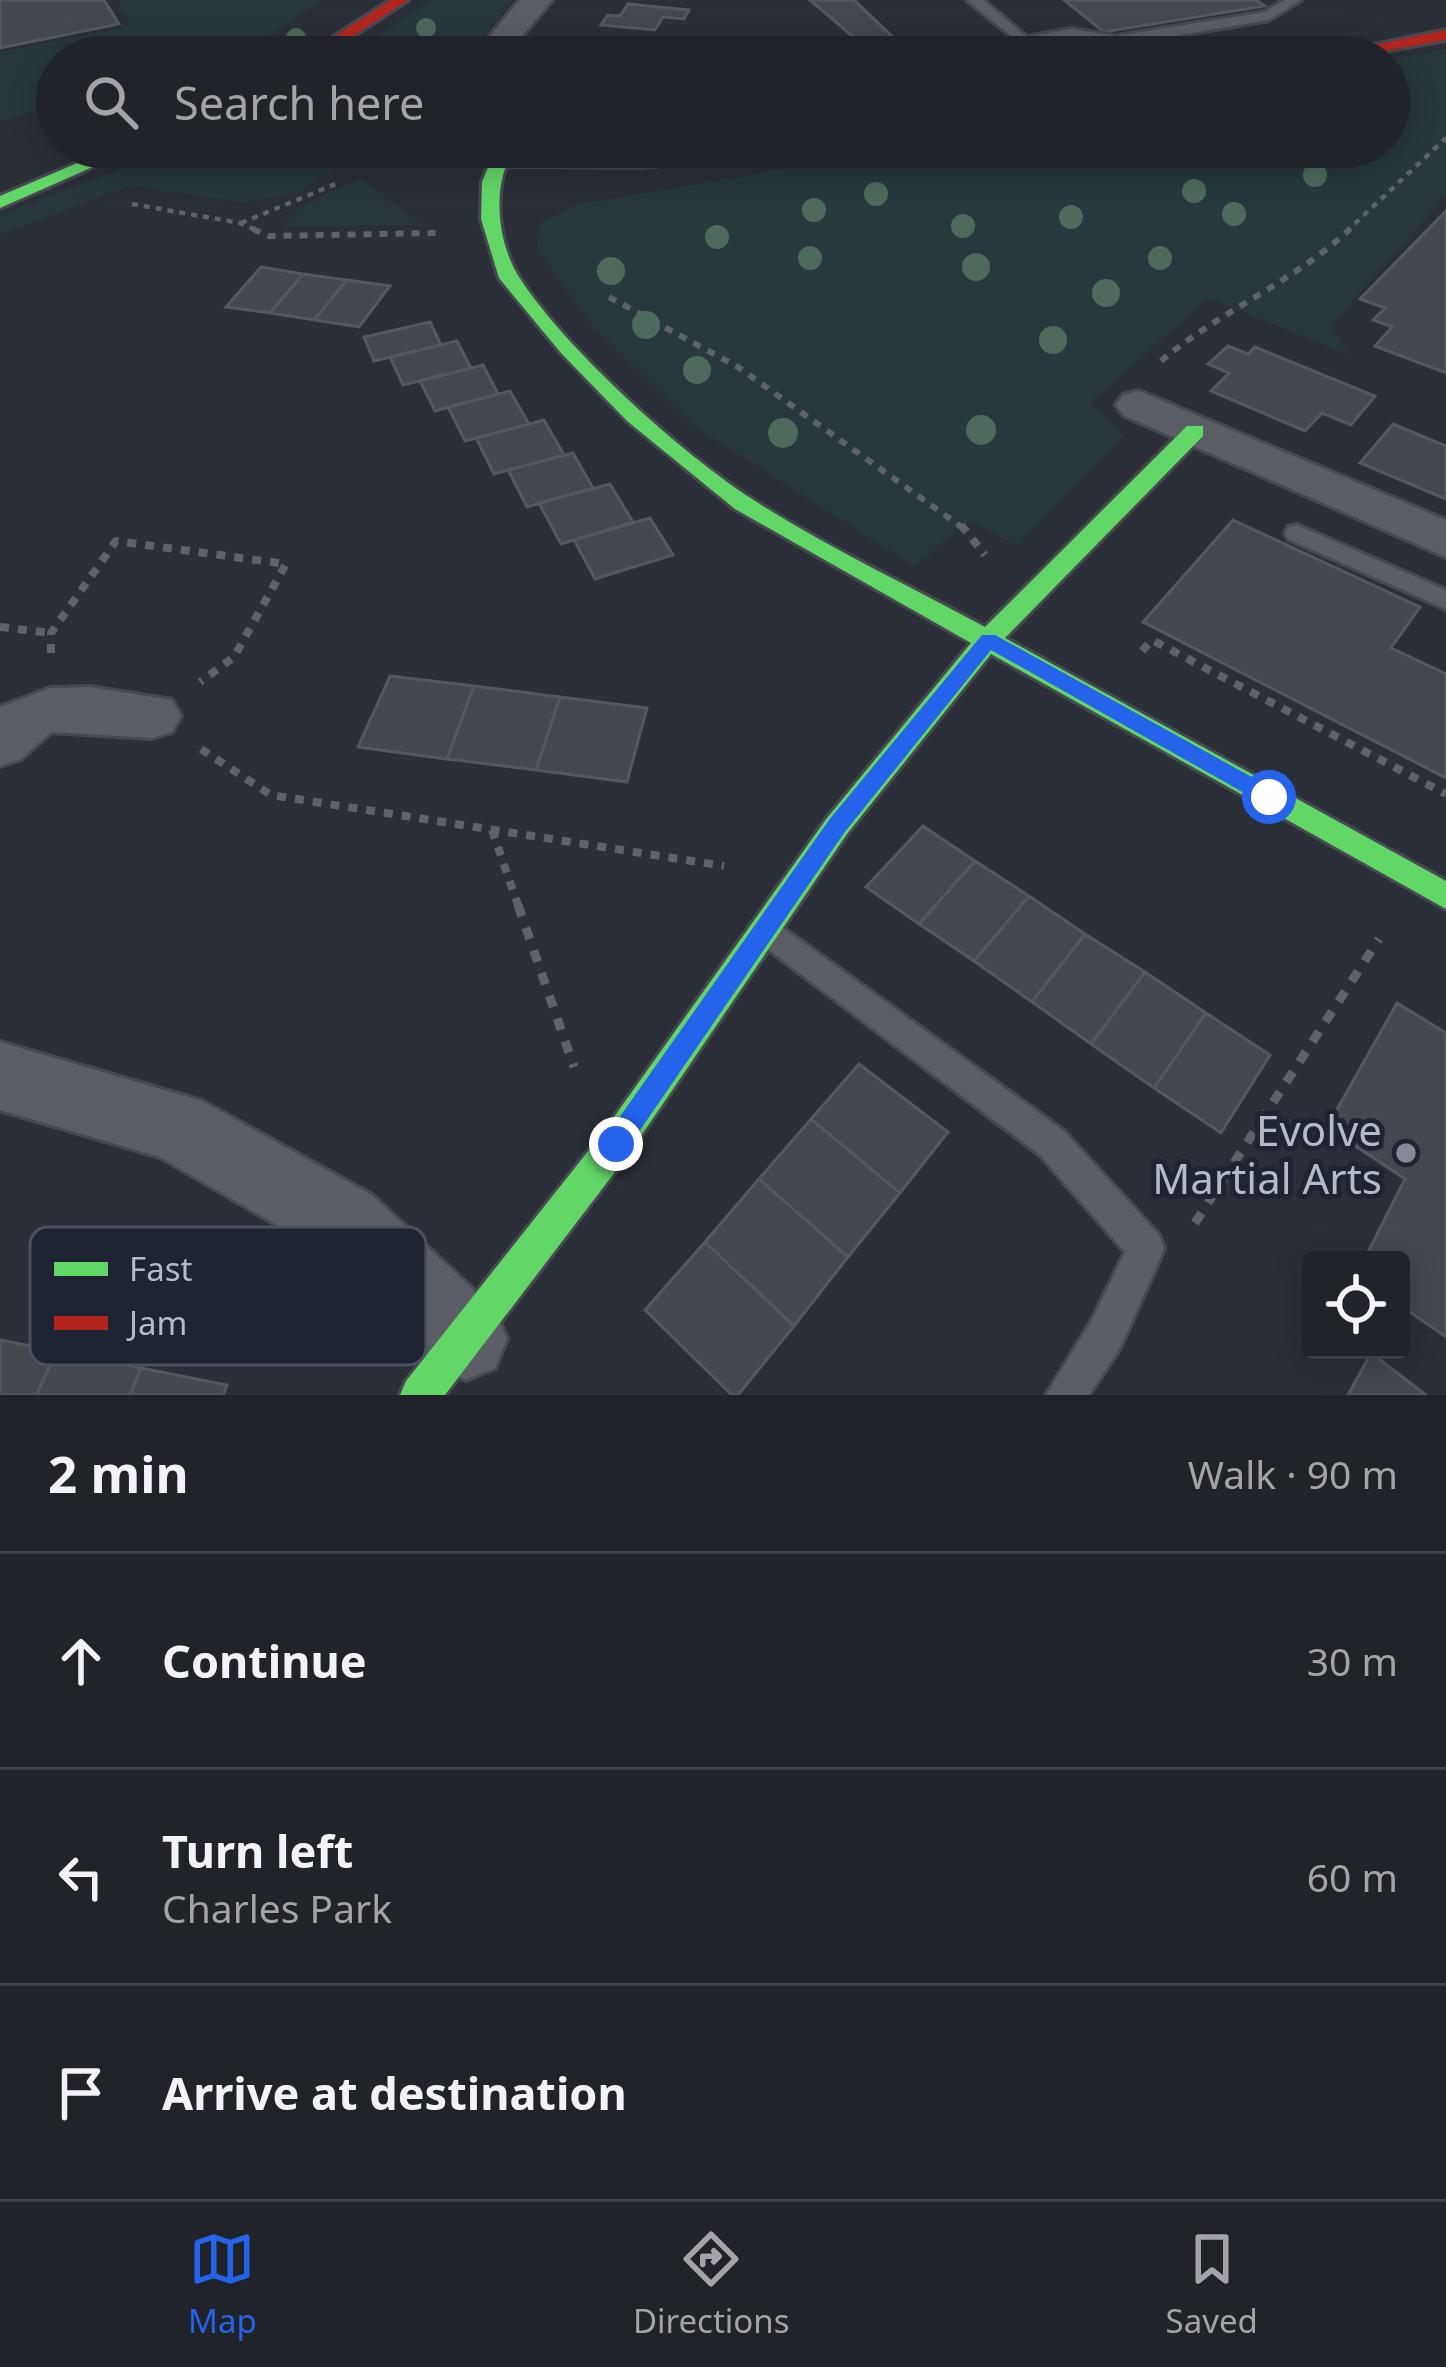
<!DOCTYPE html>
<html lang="en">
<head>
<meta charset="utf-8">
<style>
  body { margin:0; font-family:"Noto Sans",sans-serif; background:#282b31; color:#f1f3f6 }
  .controls { position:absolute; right:36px; bottom:36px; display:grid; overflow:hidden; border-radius:12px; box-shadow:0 6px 30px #0003 }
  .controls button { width:108px; height:108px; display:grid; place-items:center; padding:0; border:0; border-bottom:3px solid #3d4046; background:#202329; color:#f1f3f6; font:60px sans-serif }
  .stop { position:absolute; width:36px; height:36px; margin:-27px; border:9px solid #2563eb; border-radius:50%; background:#fff }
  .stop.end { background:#2563eb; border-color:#fff; box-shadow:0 3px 12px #0008 }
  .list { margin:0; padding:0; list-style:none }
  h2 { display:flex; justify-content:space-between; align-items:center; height:156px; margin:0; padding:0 48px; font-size:51px }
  h2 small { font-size:39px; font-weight:400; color:#a2a4a8 }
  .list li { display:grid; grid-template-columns:78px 1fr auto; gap:36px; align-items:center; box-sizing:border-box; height:216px; padding:0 48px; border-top:3px solid #3d4046 }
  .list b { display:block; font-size:45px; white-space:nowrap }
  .list p { margin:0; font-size:39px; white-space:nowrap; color:#a2a4a8 }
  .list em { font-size:39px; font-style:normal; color:#a2a4a8 }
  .icon { flex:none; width:66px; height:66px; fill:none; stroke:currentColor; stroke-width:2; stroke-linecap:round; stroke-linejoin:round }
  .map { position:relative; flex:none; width:1446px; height:1395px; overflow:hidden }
  .search { position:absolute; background:#202329; box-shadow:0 6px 30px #0003; left:36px; right:36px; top:36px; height:132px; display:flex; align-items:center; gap:30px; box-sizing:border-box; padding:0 42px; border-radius:66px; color:#a2a4a8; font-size:45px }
  .sheet { height:804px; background:#202329 }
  nav { display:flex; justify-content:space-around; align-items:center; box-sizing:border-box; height:168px; border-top:3px solid #3d4046; background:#202329; font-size:33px; color:#a2a4a8 }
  nav a { display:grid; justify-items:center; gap:6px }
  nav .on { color:#2563eb }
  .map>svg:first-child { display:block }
  .green { fill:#28383d }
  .building { fill:#44474e; stroke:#53575f; stroke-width:3 }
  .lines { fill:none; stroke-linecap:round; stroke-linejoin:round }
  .lane-casing { stroke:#464a50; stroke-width:6 }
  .street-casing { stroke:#464a50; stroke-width:6 }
  .fast-casing { stroke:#464a50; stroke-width:6 }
  .jam-casing { stroke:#464a50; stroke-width:6 }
  .path-far3 { stroke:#5e6269; stroke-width:4.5; stroke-dasharray:6 6; stroke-linecap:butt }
  .path-far2 { stroke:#5e6269; stroke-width:6; stroke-dasharray:8 8; stroke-linecap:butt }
  .path-far1 { stroke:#5e6269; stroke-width:8; stroke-dasharray:9 9; stroke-linecap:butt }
  .path { stroke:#5e6269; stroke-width:9; stroke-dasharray:12 12; stroke-linecap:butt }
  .lane { fill:#5b5e65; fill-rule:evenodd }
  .street { fill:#5b5e65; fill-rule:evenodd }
  .fast { fill:#63d668; fill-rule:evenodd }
  .jam { fill:#b3261e; fill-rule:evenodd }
  .tree { fill:#4f695d }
  .route { fill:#2563eb }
  .poi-dot { fill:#858995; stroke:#1e2432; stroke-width:4.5 }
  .labels { text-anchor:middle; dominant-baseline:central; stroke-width:10; stroke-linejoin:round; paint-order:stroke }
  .near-poi-label { font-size:42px; fill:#b5bac8; stroke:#1e2432; text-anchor:end }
  .key { fill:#1e2432; stroke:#4b515f; stroke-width:3 }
  .key-label { font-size:33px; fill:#b5bac8 }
</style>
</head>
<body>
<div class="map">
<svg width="1446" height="1395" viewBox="0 0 1446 1395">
  <rect width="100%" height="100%" fill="#2b2f37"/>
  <!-- green -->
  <path class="green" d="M 118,0 L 321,0 L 260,43 L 214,57 L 57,57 L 57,105 L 0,122 L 0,52 L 131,25 Z
    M 432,0 L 513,0 L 466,57 L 345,57 Z
    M 1446,49 L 1446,196 L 1331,326 L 1351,356 L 1209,298 L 1090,403 L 1123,436 L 1017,546 L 970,521 L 914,566 L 697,428 L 593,327 L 537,248 L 541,223 L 576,205 L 908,147 L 1389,147 L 1389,60 Z
    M 177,147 L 262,147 L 306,156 L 300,162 L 335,170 L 297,193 L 243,203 L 131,185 L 0,235 L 0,215 Z
    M 360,178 L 423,225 L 282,227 L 298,209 Z"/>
  <!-- building -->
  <path class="building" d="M 0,0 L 104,0 L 119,24 L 0,48 Z
    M 810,0 L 854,0 L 898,42 L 865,47 Z
    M 1064,0 L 1256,0 L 1265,6 L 1104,32 Z
    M 628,4 L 689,10 L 684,19 L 663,17 L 655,30 L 601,25 L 608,15 L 620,16 Z
    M 673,40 L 699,43 L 690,57 L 661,57 Z
    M 940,42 L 951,52 L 923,56 L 911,46 Z
    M 1446,211 L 1446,373 L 1375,346 L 1392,327 L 1373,320 L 1385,308 L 1360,299 Z
    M 261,267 L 303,274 L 270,313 L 226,307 Z
    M 303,274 L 347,280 L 314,320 L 270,313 Z
    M 347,280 L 390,286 L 359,327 L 314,320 Z
    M 430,322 L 441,345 L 374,361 L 364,337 Z
    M 457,341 L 471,368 L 403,385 L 390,357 Z
    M 1228,346 L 1248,354 L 1255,347 L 1375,396 L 1351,425 L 1322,413 L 1305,431 L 1211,391 L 1229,373 L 1208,364 Z
    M 483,365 L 498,394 L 435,411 L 420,381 Z
    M 510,391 L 529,424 L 465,441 L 448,407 Z
    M 544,420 L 564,455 L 494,474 L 476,438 Z
    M 1393,424 L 1446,446 L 1446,499 L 1360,463 Z
    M 573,453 L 593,488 L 527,507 L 508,470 Z
    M 610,484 L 633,522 L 561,544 L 539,503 Z
    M 650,518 L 673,555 L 595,579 L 574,540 Z
    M 1233,520 L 1420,607 L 1391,648 L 1446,674 L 1446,778 L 1143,622 Z
    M 390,676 L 474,686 L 447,759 L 358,747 Z
    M 474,686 L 560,697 L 536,770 L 447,759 Z
    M 560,697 L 647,708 L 627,782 L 536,770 Z
    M 923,826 L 975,861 L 919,924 L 866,887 Z
    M 975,861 L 1029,896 L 974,961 L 919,924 Z
    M 1029,896 L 1085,934 L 1032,1002 L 974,961 Z
    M 1085,934 L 1145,972 L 1091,1044 L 1032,1002 Z
    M 1145,972 L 1206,1013 L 1154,1088 L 1091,1044 Z
    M 1397,1003 L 1446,1033 L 1446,1337 L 1401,1306 L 1401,1260 L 1364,1260 L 1405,1179 L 1327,1127 Z
    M 1206,1013 L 1270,1055 L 1221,1133 L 1154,1088 Z
    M 859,1064 L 948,1132 L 900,1193 L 811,1119 Z
    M 811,1119 L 900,1193 L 848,1257 L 759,1179 Z
    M 759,1179 L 848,1257 L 794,1326 L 705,1242 Z
    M 705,1242 L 794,1326 L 738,1395 L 732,1395 L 645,1310 Z
    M 0,1340 L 57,1351 L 36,1395 L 0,1395 Z
    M 57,1351 L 141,1368 L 130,1395 L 36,1395 Z
    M 1371,1353 L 1426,1395 L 1348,1395 Z
    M 141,1368 L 227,1385 L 223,1395 L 130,1395 Z"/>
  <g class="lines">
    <defs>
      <path id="lane" d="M 967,0 L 983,0 L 1027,37 L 1071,29 L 1116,36 L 1265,12 L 1284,0 L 1301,0 L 1269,20 L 1116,46 L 1071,39 L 1037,44 L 1042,50 L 1034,55 Z
        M 1297,525 L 1446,590 L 1446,609 L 1288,539 L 1285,533 L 1288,527 Z
        M 768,917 L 1064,1131 L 1159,1235 L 1164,1248 L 1159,1261 L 1120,1348 L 1089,1395 L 1046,1395 L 1092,1320 L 1125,1252 L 1040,1155 L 757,941 L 752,931 L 757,921 Z"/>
      <path id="street" d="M 520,0 L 552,0 L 505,57 L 472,57 Z
        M 1139,391 L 1446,520 L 1446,557 L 1123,415 L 1116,405 L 1123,395 Z
        M 90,687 L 172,700 L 181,716 L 172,732 L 152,738 L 51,732 L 21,759 L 0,766 L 0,707 L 50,688 Z
        M 0,1042 L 202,1101 L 372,1195 L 495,1310 L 507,1339 L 495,1368 L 466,1380 L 437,1368 L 318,1249 L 160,1157 L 0,1110 Z"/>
      <path id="fast" d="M 115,147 L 138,147 L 0,208 L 0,196 Z
        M 364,147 L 587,158 L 810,147 L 801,152 L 640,167 L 506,166 C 493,200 500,249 521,280 C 567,350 681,453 752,499 C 826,547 908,585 985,627 L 1187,426 L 1203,426 L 1203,436 L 1005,638 L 1446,881 L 1446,909 L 991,654 L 847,834 L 628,1155 L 445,1395 L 400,1395 L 406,1381 L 604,1131 L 827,818 L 971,643 L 735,509 L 627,421 L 561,353 L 499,278 L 481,219 L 482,182 L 489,165 L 373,152 Z"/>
      <path id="jam" d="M 391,0 L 408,0 L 321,57 L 302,57 Z
        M 1446,30 L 1446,40 L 1350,57 L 1317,57 Z"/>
    </defs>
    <!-- lane casing -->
    <use href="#lane" class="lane-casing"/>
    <!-- street casing -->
    <use href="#street" class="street-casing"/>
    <!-- fast casing -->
    <use href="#fast" class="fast-casing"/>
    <!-- jam casing -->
    <use href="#jam" class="jam-casing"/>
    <!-- path-far3 -->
    <path class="path-far3" d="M 132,204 L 240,223 L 260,232
      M 241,223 L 338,183
      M 1346,232 L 1446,138"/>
    <!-- path-far2 -->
    <path class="path-far2" d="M 253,229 L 269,236 L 436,233
      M 609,297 L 738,367 L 963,528
      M 1161,361 C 1220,311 1294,282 1350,229"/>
    <!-- path-far1 -->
    <path class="path-far1" d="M 961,525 L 985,555
      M 0,627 L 51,633
      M 1142,651 L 1152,640 L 1446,794
      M 51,653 L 51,633 L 116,541 L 286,564 L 234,657 L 200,682
      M 201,749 L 271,795 L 724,866
      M 492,830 L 519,908"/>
    <!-- path -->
    <path class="path" d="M 518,905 L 574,1067
      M 1195,1223 L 1379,939"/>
    <!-- lane -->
    <use href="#lane" class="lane"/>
    <!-- street -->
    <use href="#street" class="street"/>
    <!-- fast -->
    <use href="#fast" class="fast"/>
    <!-- jam -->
    <use href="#jam" class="jam"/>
  </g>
  <!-- trees -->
  <g class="tree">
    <circle cx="426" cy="28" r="10"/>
    <circle cx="296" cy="38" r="10"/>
    <circle cx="1315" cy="175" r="12"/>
    <circle cx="1194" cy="191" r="12"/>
    <circle cx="876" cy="194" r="12"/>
    <circle cx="814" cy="210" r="12"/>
    <circle cx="1234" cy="214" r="12"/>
    <circle cx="1071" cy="217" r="12"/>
    <circle cx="963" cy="226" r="12"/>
    <circle cx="717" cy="237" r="12"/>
    <circle cx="810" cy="258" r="12"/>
    <circle cx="1160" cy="258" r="12"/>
    <circle cx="976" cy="267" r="14"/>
    <circle cx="611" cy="271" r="14"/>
    <circle cx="1106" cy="293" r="14"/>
    <circle cx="646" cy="325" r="14"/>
    <circle cx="1053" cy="340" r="14"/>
    <circle cx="697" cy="370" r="14"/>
    <circle cx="981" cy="430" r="15"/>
    <circle cx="783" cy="433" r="15"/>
  </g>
  <!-- route -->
  <path class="route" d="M 982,635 L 995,635 L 1277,791 L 1277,803 L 1262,803 L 991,650 L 844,833 L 625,1152 L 607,1152 L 607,1135 L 829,820 Z"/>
  <!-- markers -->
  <circle class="poi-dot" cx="1406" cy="1153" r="12"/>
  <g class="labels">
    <!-- near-poi labels -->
    <g class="near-poi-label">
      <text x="1382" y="1129">Evolve<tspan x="1382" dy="48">Martial Arts</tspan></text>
    </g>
  </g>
  <!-- legend -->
  <rect x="30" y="1227" width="396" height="138" rx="18" class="key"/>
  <rect x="54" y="1262" width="54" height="14" fill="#63d668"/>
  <rect x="54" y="1316" width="54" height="14" fill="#b3261e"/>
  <g class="key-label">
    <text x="129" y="1281">Fast</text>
    <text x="129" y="1335">Jam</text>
  </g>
</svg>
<div class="controls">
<button><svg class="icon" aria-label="locate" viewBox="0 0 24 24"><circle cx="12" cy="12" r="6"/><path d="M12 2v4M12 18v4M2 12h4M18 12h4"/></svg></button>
</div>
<div class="stop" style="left:1269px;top:797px"></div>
<div class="stop end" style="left:616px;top:1144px"></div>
<div class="search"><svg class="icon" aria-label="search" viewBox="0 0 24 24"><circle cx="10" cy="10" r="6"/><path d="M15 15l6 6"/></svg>Search here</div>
</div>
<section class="sheet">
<h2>2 min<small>Walk · 90 m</small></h2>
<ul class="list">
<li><svg class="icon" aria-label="ahead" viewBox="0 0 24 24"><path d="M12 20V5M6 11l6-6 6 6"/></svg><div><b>Continue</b></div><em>30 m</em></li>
<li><svg class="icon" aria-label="left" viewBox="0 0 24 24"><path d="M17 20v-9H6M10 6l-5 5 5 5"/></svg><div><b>Turn left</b><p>Charles Park</p></div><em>60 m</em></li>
<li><svg class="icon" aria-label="arrive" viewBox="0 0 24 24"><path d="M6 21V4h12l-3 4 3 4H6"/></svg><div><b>Arrive at destination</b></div></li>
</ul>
</section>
<nav>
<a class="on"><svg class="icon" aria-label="map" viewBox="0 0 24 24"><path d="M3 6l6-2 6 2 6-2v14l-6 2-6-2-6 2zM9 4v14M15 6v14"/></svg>Map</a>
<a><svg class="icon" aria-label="directions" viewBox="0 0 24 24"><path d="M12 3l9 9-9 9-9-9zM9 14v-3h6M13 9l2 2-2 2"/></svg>Directions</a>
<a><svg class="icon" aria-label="saved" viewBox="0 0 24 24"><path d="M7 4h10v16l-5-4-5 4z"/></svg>Saved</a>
</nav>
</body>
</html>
